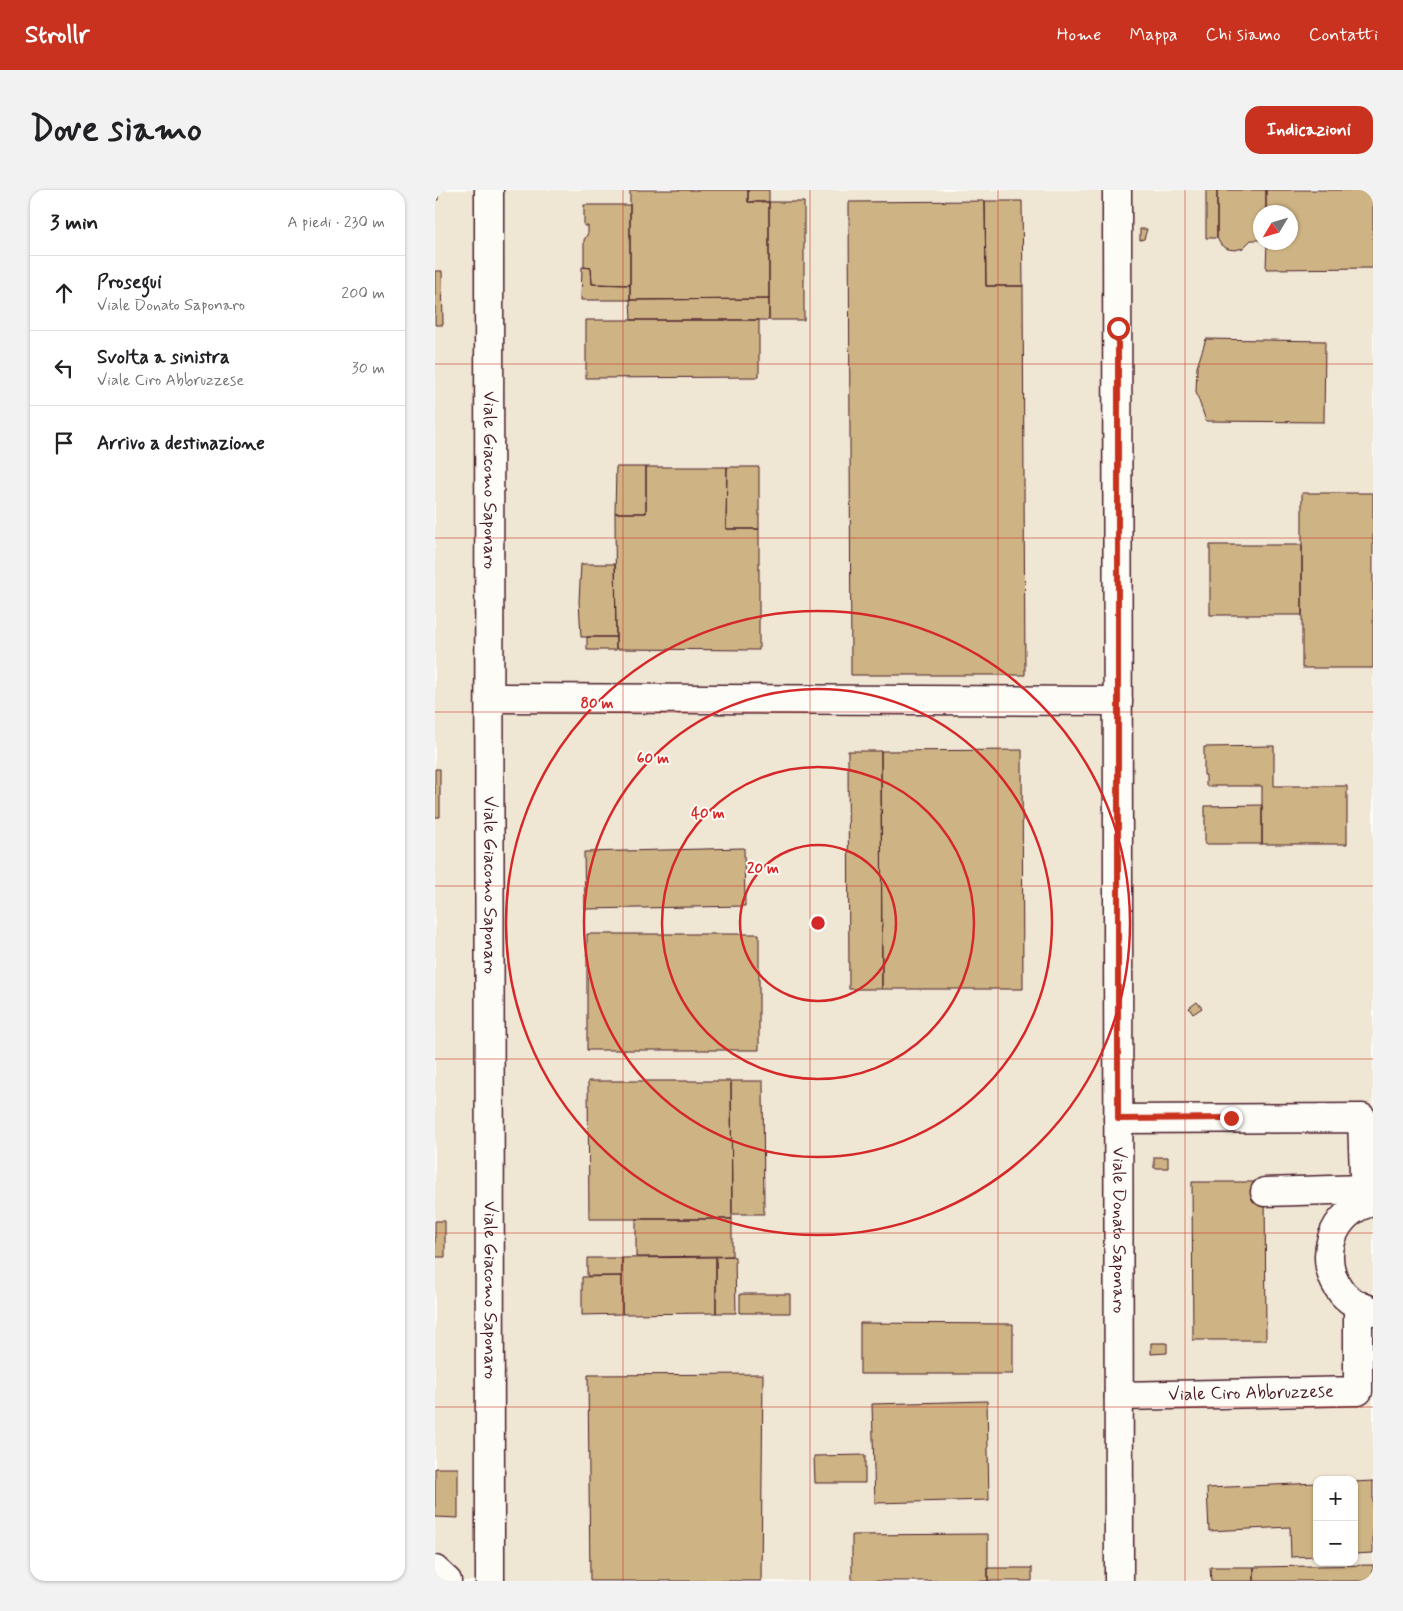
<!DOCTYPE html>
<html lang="it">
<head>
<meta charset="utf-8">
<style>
  body { margin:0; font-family:Mynerve,sans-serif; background:#f2f2f2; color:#202124 }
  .controls { position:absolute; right:15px; bottom:15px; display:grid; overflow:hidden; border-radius:10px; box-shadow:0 1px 4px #0004 }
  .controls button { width:45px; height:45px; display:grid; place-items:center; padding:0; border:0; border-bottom:1px solid #e0e0e0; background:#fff; color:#202124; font:25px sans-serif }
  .compass { position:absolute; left:818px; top:15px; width:45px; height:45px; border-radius:50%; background:#fff; box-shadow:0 1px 4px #0004; rotate:232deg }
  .stop { position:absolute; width:15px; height:15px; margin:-11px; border:4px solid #c8321e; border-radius:50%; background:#fff }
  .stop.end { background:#c8321e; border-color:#fff; box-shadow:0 1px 5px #0008 }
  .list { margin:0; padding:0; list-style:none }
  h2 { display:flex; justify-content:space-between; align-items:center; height:65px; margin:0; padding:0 20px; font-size:21px }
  h2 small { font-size:16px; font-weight:400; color:#757577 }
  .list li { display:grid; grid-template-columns:32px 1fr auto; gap:15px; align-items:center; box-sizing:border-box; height:75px; padding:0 20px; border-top:1px solid #e0e0e0 }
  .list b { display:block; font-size:19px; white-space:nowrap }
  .list p { margin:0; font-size:16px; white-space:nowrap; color:#757577 }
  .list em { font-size:16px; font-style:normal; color:#757577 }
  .icon { flex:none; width:28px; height:28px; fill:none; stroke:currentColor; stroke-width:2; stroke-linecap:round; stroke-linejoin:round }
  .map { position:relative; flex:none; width:938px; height:1391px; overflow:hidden; border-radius:15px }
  header { display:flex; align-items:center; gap:30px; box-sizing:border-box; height:70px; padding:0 25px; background:#c8321e; color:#fff }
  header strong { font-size:24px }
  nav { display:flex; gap:28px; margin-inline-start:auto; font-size:18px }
  .intro { display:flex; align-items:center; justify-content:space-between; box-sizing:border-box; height:120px; padding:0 30px }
  h1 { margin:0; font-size:35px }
  .button { padding:12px 22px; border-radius:15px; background:#c8321e; color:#fff; font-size:18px; font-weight:700 }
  main { display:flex; gap:30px; padding:0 30px }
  aside { flex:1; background:#fff; border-radius:15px; box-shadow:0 1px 4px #0004 }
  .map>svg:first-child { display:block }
  .built { fill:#efe6d4; fill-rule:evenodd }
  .building { fill:#ceb484; stroke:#4a1f2b }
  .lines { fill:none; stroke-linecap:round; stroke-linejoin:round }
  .minor-casing { stroke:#4a1f2b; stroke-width:31 }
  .minor { stroke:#fdfcf7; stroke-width:28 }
  .route { stroke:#c8321e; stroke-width:6 }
  .grid { fill:none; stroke:#c8321e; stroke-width:1; stroke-opacity:0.55 }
  .ring { fill:none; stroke:#d62828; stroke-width:2.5 }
  .labels { text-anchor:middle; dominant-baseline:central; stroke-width:4; stroke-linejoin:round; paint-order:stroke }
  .street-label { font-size:18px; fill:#4a1f2b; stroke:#fdfcf7 }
  .centre { fill:#d62828; stroke:#fdfcf7; stroke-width:2.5 }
  .ring-label { font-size:15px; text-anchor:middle; font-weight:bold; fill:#d62828; stroke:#fdfcf7; stroke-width:4; stroke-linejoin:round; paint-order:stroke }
</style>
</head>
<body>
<header>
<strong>Strollr</strong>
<nav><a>Home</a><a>Mappa</a><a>Chi siamo</a><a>Contatti</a></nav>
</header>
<div class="intro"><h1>Dove siamo</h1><a class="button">Indicazioni</a></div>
<main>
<aside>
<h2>3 min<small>A piedi · 230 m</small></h2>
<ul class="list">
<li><svg class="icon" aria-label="ahead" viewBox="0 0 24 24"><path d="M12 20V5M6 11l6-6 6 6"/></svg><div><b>Prosegui</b><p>Viale Donato Saponaro</p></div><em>200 m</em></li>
<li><svg class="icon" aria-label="left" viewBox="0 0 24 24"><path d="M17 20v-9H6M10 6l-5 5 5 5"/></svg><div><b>Svolta a sinistra</b><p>Viale Ciro Abbruzzese</p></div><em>30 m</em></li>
<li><svg class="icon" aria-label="arrive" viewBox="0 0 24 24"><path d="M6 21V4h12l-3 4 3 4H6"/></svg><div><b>Arrivo a destinazione</b></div></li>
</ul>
</aside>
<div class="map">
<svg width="938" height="1391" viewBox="0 0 938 1391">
  <rect width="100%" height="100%" fill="#fdfcf7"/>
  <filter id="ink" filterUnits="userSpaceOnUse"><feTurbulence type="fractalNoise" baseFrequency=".02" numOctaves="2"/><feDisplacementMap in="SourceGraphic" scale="10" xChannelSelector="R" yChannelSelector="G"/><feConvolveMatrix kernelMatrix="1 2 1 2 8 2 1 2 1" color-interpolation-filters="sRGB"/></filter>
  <g filter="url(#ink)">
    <!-- built -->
    <path class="built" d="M 0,0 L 938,0 L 938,1391 L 0,1391 ZM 826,22 L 856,22 L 856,52 L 826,52 ZM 882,1290 L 919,1290 L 919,1372 L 882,1372 Z"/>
    <!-- building -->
    <path class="building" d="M 0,0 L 3,0 L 3,10 L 0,10 Z
      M 195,0 L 313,0 L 313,12 L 334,12 L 334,109 L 195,110 Z
      M 313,0 L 334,0 L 334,12 L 313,12 Z
      M 771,0 L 782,0 L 782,48 L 771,48 Z
      M 782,0 L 831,0 L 831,22 L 826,22 L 826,50 L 816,50 L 808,58 L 800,60 L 793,59 L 786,55 L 782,48 Z
      M 831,0 L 938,0 L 938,78 L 831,79 L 832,52 L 856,52 L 856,22 L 831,22 Z
      M 550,11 L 587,11 L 588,96 L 551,96 Z
      M 550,11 L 551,96 L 588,96 L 590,485 L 416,485 L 414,12 Z
      M 334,12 L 369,12 L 369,130 L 334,130 Z
      M 149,15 L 195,15 L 195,95 L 157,94 L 156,78 L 149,77 L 149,50 L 153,43 L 153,36 L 149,36 Z
      M 705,39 L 712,39 L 709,49 L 705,50 Z
      M 147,77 L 156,78 L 157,94 L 195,95 L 195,110 L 146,110 Z
      M 0,81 L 7,81 L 8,135 L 0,135 Z
      M 334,109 L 334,130 L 196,130 L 195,110 Z
      M 151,130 L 324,130 L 324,187 L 151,188 Z
      M 771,149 L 890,151 L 889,232 L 771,231 L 761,202 L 762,177 Z
      M 181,277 L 211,277 L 211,323 L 180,323 Z
      M 211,277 L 292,277 L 291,339 L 324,339 L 324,460 L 181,459 L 180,323 L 211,323 Z
      M 292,277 L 324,277 L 324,339 L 291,339 Z
      M 867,303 L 938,303 L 938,478 L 867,478 Z
      M 775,355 L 867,355 L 867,425 L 775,425 Z
      M 146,374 L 180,374 L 181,447 L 146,447 L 144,411 Z
      M 152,447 L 181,447 L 181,460 L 152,460 Z
      M 839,556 L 839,596 L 912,596 L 912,654 L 827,654 L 827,596 L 771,596 L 771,585 L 769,585 L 769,557 Z
      M 587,560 L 588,799 L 447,799 L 446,561 Z
      M 413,561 L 446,561 L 447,799 L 414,799 Z
      M 0,579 L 5,579 L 5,627 L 0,627 Z
      M 827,615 L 827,654 L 770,654 L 770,616 Z
      M 309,658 L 310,716 L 150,719 L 149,662 Z
      M 152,744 L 324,744 L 324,860 L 152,860 Z
      M 762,812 L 767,818 L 758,824 L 754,818 Z
      M 153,891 L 296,891 L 297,1029 L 154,1029 Z
      M 296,891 L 328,891 L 329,1024 L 297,1024 Z
      M 719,967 L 733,967 L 733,978 L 719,978 Z
      M 757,992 L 830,992 L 831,1150 L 758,1150 Z
      M 201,1029 L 297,1029 L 297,1066 L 201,1067 Z
      M 0,1031 L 10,1031 L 10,1067 L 0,1067 Z
      M 297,1066 L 300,1067 L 301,1123 L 281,1123 L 281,1067 Z
      M 281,1067 L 281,1123 L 187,1124 L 187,1068 Z
      M 152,1068 L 187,1068 L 187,1086 L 152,1086 Z
      M 187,1086 L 187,1124 L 147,1125 L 147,1087 Z
      M 305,1104 L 355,1104 L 355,1123 L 305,1123 Z
      M 425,1133 L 578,1134 L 578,1184 L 425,1184 Z
      M 716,1153 L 732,1153 L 732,1163 L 716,1164 Z
      M 328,1184 L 326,1391 L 155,1391 L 153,1185 Z
      M 552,1211 L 554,1310 L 440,1313 L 437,1214 Z
      M 430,1265 L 430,1293 L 380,1293 L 379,1266 Z
      M 0,1278 L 23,1278 L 23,1328 L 0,1327 Z
      M 938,1291 L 938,1363 L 919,1364 L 919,1292 Z
      M 882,1293 L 882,1366 L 856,1367 L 855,1337 L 774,1341 L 772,1298 Z
      M 553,1344 L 553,1391 L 417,1391 L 417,1345 Z
      M 938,1375 L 938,1391 L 819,1391 L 819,1377 Z
      M 775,1377 L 819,1377 L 819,1391 L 776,1391 Z
      M 553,1378 L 597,1378 L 597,1391 L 553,1391 Z"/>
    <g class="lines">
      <defs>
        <g id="minor">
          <path id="s1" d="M 54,0 L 55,1391"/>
          <path id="s2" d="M 682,0 L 684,1391"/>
          <path d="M 55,508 L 683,511"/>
          <path d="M 683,929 L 927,928 L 930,1013"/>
          <path d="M 830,1002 L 929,999"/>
          <path d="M 938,1012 C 896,1020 880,1071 908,1104 C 916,1113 927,1117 938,1121"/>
          <path id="s3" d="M 684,1206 L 923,1201 L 923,1115"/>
          <path d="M 0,1380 L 12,1391"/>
        </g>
      </defs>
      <!-- minor casing -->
      <use href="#minor" class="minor-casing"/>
      <!-- minor -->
      <use href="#minor" class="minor"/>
    </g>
  </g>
  <g class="lines" filter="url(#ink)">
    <!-- route -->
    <path class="route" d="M 683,138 L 683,929 L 796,928"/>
  </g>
  <!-- grid -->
  <path class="grid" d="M 188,0 L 188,1391M 375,0 L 375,1391M 563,0 L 563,1391M 750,0 L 750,1391M 0,174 L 938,174M 0,348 L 938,348M 0,522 L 938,522M 0,696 L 938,696M 0,869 L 938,869M 0,1043 L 938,1043M 0,1217 L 938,1217"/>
  <!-- distance rings -->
  <g class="ring">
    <circle cx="383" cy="733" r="78"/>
    <circle cx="383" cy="733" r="156"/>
    <circle cx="383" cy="733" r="234"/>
    <circle cx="383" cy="733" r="312"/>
  </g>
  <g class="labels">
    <!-- street labels -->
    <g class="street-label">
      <text stroke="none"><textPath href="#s1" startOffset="290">Viale Giacomo Saponaro</textPath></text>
      <text stroke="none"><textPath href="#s1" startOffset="695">Viale Giacomo Saponaro</textPath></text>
      <text stroke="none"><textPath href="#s2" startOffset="1040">Viale Donato Saponaro</textPath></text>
      <text stroke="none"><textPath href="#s1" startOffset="1100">Viale Giacomo Saponaro</textPath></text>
      <text stroke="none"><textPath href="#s3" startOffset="132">Viale Ciro Abbruzzese</textPath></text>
    </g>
  </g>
  <circle cx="383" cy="733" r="8" class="centre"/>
  <g class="ring-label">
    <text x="162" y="518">80 m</text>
    <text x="218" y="573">60 m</text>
    <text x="273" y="628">40 m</text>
    <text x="328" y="683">20 m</text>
  </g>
</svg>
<div class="controls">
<button>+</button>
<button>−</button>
</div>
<svg class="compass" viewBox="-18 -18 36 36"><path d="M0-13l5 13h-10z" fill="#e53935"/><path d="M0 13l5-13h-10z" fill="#757577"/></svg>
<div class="stop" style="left:683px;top:138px"></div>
<div class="stop end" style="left:796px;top:928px"></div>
</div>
</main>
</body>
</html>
